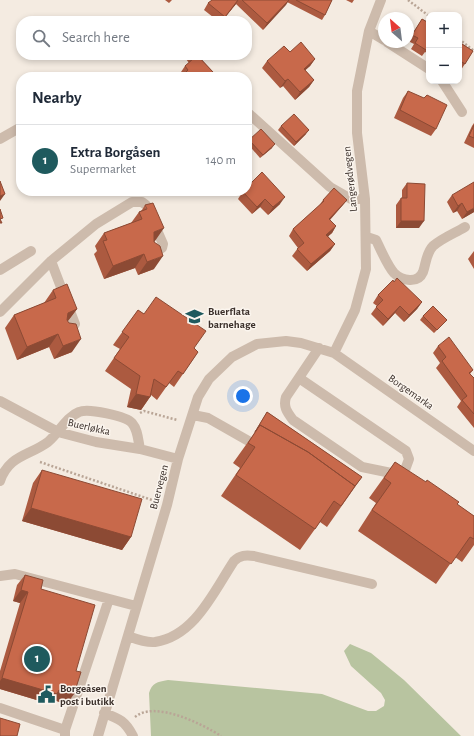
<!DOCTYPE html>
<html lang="en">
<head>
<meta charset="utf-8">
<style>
  body { margin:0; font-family:"Alegreya Sans",sans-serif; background:#f2f2f3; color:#1f2937 }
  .controls { position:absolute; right:12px; top:12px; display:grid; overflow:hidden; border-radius:8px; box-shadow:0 2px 6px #0003 }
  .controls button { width:36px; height:36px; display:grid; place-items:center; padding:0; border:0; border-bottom:1px solid #e0e1e3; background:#fff; color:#1f2937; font:20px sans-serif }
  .compass { position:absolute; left:378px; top:12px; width:36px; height:36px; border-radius:50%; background:#fff; box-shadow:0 2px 6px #0003; rotate:332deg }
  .you { position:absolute; left:243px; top:396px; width:14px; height:14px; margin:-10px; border:3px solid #fff; border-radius:50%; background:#1a73e8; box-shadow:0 0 0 6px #1a73e833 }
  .badge { display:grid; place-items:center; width:26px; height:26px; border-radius:50%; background:#1f5a5e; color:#fff; font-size:13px; font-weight:700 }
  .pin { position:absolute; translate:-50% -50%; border:2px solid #fff; box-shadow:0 1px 4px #0006 }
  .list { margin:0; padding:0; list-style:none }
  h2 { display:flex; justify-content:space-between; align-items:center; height:52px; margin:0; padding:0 16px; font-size:17px }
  h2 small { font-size:13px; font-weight:400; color:#747a83 }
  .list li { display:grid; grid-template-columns:26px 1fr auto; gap:12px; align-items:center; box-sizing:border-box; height:72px; padding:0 16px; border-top:1px solid #e0e1e3 }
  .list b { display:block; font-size:15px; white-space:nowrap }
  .list p { margin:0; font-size:13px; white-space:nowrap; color:#747a83 }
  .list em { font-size:13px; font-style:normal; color:#747a83 }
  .icon { flex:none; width:22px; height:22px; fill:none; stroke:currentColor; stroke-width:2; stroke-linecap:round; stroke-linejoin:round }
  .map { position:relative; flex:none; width:474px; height:736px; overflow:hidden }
  .search { position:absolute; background:#fff; box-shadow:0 2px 6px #0003; left:16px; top:16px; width:236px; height:44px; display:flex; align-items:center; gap:10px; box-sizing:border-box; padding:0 14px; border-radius:16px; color:#747a83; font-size:15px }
  .panel { position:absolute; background:#fff; box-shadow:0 2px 6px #0003; left:16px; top:72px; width:236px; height:124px; border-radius:16px }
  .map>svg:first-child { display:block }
  .green { fill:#b8c4a0 }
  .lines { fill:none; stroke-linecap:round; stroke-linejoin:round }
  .path { stroke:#b9a596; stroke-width:2.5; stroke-dasharray:2 2; stroke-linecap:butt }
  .minor { stroke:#cdbbac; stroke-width:10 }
  .wall { fill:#ac5a40 }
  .shaded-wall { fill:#8c4a34 }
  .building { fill:#c8694b; stroke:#8c4a34 }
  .labels { text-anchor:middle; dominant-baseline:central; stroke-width:3; stroke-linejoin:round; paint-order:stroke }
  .street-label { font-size:11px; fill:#3b302b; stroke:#fbf5ee }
  .poi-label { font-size:11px; font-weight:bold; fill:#3b302b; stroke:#fbf5ee; text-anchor:start }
</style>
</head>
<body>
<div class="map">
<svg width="474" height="736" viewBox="0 0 474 736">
  <rect width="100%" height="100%" fill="#f4ebe1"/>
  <!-- green -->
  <path class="green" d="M 350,644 L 371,653 L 404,680 L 461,736 L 151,736 L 149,693 C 152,683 157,682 168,680 L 322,694 L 368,711 L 376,711 L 384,706 L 385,700 L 381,693 L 351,666 L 344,651 Z"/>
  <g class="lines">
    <!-- path -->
    <path class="path" d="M 408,0 L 429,16
      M 459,39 L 474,51
      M 140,413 L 144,411 L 177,420
      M 40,462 L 155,501
      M 135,717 C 155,700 202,724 221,736"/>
    <!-- minor -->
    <path class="minor" d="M 369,31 L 384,40
      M 387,42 L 429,69
      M 442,81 L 462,112
      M 247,112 L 330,187 L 351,199 L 365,199
      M 0,139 L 21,127
      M 367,237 L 376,240 C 381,250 387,265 394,273 C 402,281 418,284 423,272 C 426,264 426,253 433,246 C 442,238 455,233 465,227
      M 51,261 L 75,324 L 72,328 L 64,331
      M 0,270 L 31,251
      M 0,312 L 51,261 L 96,224 L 132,202 L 142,202 L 146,205 L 163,244 L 162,248 L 151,253
      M 334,353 L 355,310 L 366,269 L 365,199 L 357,133 L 357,91 L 369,31 L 381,0
      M 299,378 L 406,451 L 409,459 L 405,470 L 396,474 L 362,467 L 293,420 C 287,412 283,407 286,397 L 319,348
      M 0,401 L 58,432 L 96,442 L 140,449 L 178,459
      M 193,415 L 208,418 L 261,448
      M 0,481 C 9,455 29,456 48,442 C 59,433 66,417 79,412 C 88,408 126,416 132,423 C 138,430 138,440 140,449
      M 0,576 L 15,574 L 136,606
      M 128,636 C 136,639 146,643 155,642 C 195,636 214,591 234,561 C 240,555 246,555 254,556 L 372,584
      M 0,708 L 65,730
      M 104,713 C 120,719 125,721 133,736
      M 65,736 L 65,730 L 109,599
      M 98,736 L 167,505 L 178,459 L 198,397 L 209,379 L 232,357 L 257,344 L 286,341 L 301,343 L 334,353 L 474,451"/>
  </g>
  <!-- wall -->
  <path class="wall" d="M 165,0 L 172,0 L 169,3 Z
    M 212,0 L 332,0 L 325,15 L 322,20 L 287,2 L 263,30 L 236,4 L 222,21 L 218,21 L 204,10 L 208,3 Z
    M 346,0 L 354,0 L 352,3 Z
    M 422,19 L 429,23 L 429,54 L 425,52 L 422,56 L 411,49 L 414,44 L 408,41 Z
    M 459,42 L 473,51 L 461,70 L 459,69 Z
    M 290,52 L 315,59 L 310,66 L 305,70 L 314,80 L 309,87 L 295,100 L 283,86 L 280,88 L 262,68 L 267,61 Z
    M 183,55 L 201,55 L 199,57 L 213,72 L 183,75 L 181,72 L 185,66 L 189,63 Z
    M 408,91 L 436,129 L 431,136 L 394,118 L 403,98 Z
    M 474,123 L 474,148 L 464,143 L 472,126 Z
    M 281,126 L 306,134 L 294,146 L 278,130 Z
    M 249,140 L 272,148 L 260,158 L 247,143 Z
    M 21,144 L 21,166 L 16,152 Z
    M 407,183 L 419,228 L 396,228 L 396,205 L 401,198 L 402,198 L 402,190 Z
    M 243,191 L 280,204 L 268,215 L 260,207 L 252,214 L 238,199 Z
    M 452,195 L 474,212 L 462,219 L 457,211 L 453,213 L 447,202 Z
    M 323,200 L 347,200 L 342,206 L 330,220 L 336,226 L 332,233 L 328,236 L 335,244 L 330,251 L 307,271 L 292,256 L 298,248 L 289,236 L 293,229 L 319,206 Z
    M 145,205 L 155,241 L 154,242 L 154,269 L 138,275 L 135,268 L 104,279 L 94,254 L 97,251 L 95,246 L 104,233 L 131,223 L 139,212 L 142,210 Z
    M 474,251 L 474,269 L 468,259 Z
    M 53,290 L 77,309 L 68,321 L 72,352 L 54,359 L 49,347 L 17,360 L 5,328 L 14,315 L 44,303 Z
    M 378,295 L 422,302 L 417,309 L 404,322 L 395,313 L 383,326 L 371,314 L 377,306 L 373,303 Z
    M 138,310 L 198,352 L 174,387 L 169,383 L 157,400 L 151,395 L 150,397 L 141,410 L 127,407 L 131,389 L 105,371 L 120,349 L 113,345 Z
    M 423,316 L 447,320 L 434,333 L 420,320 Z
    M 438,346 L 473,370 L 470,374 L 474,378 L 474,428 L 457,407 L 461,401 L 436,368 L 440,363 L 433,353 Z
    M 267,412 L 362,477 L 327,527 L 320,522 L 300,550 L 221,496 L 240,468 L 233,463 L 253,435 Z
    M 395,462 L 474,516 L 474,545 L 462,562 L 455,557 L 436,584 L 358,531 L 376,503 L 369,498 Z
    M 42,470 L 131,537 L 122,550 L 22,521 L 33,483 Z
    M 25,575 L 41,589 L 76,671 L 67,704 L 53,700 L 50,704 L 0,689 L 0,671 L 20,603 L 13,601 L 17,585 Z"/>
  <!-- shaded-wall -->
  <path class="shaded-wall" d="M 238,0 L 236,4 L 222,21 L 225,17 Z
    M 289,0 L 286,5 L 263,30 L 267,23 Z
    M 315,59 L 310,66 L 299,76 L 304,69 Z
    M 288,79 L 283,86 L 280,88 L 285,81 Z
    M 314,80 L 309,87 L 295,100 L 300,92 Z
    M 309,130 L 306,134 L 294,146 L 296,142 Z
    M 275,144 L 272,148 L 260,158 L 263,155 Z
    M 5,194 L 0,201 L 0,196 Z
    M 285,197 L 280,204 L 268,215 L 273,207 Z
    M 265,199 L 260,207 L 252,214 L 257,207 Z
    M 347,200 L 342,206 L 325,225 L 329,219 Z
    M 462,203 L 457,211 L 453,213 L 458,206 Z
    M 474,208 L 474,212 L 462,219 L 467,212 Z
    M 401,221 L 424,221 L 419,228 L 396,228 Z
    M 336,226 L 332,233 L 322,242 L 326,235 Z
    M 164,228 L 155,241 L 145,245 L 154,232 Z
    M 335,244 L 330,251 L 307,271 L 311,264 Z
    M 144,254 L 135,268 L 104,279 L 113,266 Z
    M 163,256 L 154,269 L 138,275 L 147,262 Z
    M 422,302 L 417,309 L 404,322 L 409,315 Z
    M 400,306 L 395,313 L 383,326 L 388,319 Z
    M 77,309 L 67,322 L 59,327 L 68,313 Z
    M 58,334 L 49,347 L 17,360 L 27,347 Z
    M 81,339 L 72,352 L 54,359 L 63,346 Z
    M 136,394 L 150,397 L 141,410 L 127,407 Z
    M 31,508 L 131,537 L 122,550 L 22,521 Z
    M 21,590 L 28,592 L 20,603 L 13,601 Z
    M 2,678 L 59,690 L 74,694 L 67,704 L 53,700 L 50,704 L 0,689 L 0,681 Z"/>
  <!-- building -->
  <path class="building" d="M 212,0 L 238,0 L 225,17 L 208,3 Z
    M 242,0 L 289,0 L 267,23 Z
    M 296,0 L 332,0 L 325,15 Z
    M 422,19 L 429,23 L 429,46 L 426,50 L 415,43 L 418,38 L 412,35 Z
    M 301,42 L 315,59 L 304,69 L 314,80 L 300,92 L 288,79 L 285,81 L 267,61 L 284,46 L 290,52 Z
    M 459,42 L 473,51 L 465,64 L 459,60 Z
    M 192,55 L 199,55 L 198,56 L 213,72 L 210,76 L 211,77 L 181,77 L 188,70 L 185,66 L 194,58 Z
    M 408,91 L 424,98 L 427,95 L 447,105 L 436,129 L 400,110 Z
    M 294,114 L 309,130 L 296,142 L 281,126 Z
    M 474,125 L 474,138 L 469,136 Z
    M 261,129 L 275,144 L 263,155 L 249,140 Z
    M 262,172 L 285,197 L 273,207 L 265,199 L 257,207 L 243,192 L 247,191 L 247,187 Z
    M 0,181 L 5,194 L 0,196 Z
    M 474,182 L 474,208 L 467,212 L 462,203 L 458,206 L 452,195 Z
    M 407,183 L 425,184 L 424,221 L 401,221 L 401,198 L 407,198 Z
    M 334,188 L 347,200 L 329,219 L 336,226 L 326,235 L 335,244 L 311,264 L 297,249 L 304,243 L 293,229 L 324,201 L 323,200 Z
    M 153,203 L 164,228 L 154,232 L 154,242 L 160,246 L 163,256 L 147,262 L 144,254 L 113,266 L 103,241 L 107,240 L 104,233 L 142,219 L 139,212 L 147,209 L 145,205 Z
    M 0,209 L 3,218 L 0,219 L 2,223 L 0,223 Z
    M 397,278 L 422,302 L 409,315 L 400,306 L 388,319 L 376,307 L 383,300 L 378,295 L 393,280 L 394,282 Z
    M 67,284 L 77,309 L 68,313 L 67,320 L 69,323 L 76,324 L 81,339 L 63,346 L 58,334 L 27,347 L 14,315 L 56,298 L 53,290 Z
    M 156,297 L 206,331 L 194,348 L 198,352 L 183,374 L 178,371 L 166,387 L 154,379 L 150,397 L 136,394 L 140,376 L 114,358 L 129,337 L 122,332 L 138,310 L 144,314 Z
    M 433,306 L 447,320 L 437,330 L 423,316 Z
    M 449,337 L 473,370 L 469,373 L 474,378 L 474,414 L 462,400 L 467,396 L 442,361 L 446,357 L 438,346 Z
    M 267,412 L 362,477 L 355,486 L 308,452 L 260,425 L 255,432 Z
    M 260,425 L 308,452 L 355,486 L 341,506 L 334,501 L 315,529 L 236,475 L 255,447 L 248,443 Z
    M 395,462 L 426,482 L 427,480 L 459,502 L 457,504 L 474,516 L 474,539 L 470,537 L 451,564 L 372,510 L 391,483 L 384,478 Z
    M 42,470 L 142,499 L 131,537 L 31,508 Z
    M 25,575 L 43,580 L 41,589 L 95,605 L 76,671 L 81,672 L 74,694 L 59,690 L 57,694 L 2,678 L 28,592 L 21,590 Z
    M 0,718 L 20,724 L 17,736 L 0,736 Z"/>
  <!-- icons -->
  <defs>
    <symbol id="school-bare" viewBox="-9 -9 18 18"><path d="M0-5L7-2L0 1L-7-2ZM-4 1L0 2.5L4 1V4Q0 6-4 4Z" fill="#1f5a5e" stroke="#fbf5ee" stroke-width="2.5" paint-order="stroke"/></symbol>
    <symbol id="civic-bare" viewBox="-9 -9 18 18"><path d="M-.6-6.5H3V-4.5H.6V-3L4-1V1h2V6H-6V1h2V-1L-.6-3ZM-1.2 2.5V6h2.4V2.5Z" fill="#1f5a5e" stroke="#fbf5ee" stroke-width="2.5" paint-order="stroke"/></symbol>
  </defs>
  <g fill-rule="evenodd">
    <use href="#school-bare" x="182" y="304" width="25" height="25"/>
    <use href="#civic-bare" x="34" y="682" width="25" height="25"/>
  </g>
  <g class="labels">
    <!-- street labels -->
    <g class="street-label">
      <text transform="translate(350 179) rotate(-96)">Langerødvegen</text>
      <text transform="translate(411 392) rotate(35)">Borgemarka</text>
      <text transform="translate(89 427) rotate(13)">Buerløkka</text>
      <text transform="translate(159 487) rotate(-75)">Buervegen</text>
    </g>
    <!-- poi labels -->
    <g class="poi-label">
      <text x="208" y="311">Buerflata<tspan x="208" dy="13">barnehage</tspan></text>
      <text x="60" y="688">Borgeåsen<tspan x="60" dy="13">post i butikk</tspan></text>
    </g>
  </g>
</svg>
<div class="controls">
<button>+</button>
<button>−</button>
</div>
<svg class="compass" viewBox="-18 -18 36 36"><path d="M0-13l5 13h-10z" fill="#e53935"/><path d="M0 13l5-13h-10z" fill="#747a83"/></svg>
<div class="you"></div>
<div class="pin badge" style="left:37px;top:659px">1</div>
<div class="search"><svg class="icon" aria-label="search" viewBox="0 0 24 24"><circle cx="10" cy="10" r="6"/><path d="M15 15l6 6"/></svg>Search here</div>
<section class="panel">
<h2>Nearby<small></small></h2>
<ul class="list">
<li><span class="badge">1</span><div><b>Extra Borgåsen</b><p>Supermarket</p></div><em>140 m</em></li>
</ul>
</section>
</div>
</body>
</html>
